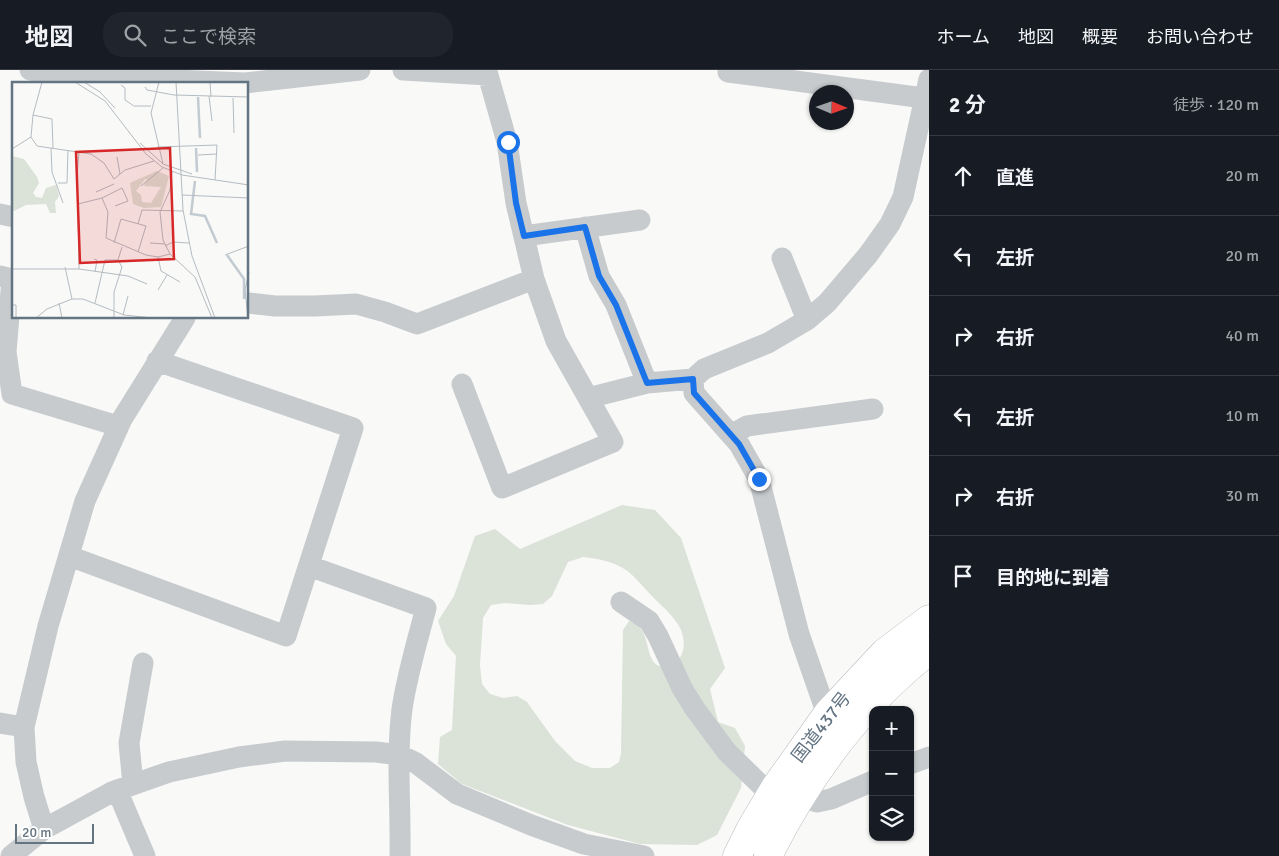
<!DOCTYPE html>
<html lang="ja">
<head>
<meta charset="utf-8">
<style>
  body { margin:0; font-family:Signika,"Noto Sans JP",sans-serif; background:#20242c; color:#f1f3f6 }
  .controls { position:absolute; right:15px; bottom:15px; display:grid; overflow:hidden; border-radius:10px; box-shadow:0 1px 4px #0004 }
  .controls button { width:45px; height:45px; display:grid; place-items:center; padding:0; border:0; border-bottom:1px solid #363941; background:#171b24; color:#f1f3f6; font:25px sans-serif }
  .compass { position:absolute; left:809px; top:15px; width:45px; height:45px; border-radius:50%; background:#171b24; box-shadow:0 1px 4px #0004; rotate:92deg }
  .scale { position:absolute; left:15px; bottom:12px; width:79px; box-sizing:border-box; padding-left:5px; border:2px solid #637483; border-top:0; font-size:14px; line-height:18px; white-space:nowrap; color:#637483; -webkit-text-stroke:4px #fff; paint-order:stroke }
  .stop { position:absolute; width:15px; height:15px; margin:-11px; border:4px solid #1a73e8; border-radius:50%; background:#fff }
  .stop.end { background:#1a73e8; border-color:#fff; box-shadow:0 1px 5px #0008 }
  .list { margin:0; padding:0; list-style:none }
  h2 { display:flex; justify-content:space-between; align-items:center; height:65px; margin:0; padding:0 20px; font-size:21px }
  h2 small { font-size:16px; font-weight:400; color:#9ea1a6 }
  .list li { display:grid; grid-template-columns:32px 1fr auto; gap:15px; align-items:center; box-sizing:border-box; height:80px; padding:0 20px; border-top:1px solid #363941 }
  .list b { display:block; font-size:19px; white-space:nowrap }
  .list em { font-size:16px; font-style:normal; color:#9ea1a6 }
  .icon { flex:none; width:28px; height:28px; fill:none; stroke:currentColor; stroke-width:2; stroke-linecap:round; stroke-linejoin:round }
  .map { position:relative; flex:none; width:929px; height:786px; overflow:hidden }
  header { display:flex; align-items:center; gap:30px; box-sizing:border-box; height:70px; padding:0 25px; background:#171b24; border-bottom:1px solid #363941 }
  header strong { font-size:24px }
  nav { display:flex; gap:28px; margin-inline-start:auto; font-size:18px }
  .search { width:350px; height:45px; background:#20242c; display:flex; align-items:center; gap:12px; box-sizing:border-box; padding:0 18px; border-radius:20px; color:#9ea1a6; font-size:19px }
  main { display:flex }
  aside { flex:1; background:#171b24 }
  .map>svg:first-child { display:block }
  .green { fill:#dbe2d8; fill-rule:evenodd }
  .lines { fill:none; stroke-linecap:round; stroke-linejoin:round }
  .highway-casing { stroke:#b9bdc0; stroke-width:29 }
  .street { stroke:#c7cbce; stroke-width:21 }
  .highway { stroke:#fff; stroke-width:28 }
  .route { stroke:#1a73e8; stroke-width:6 }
  .labels { text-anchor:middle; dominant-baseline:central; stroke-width:5; stroke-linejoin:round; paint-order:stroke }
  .street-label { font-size:18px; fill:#637483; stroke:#fff }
  .inset-river { fill:none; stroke:#c2cbd1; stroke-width:2.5 }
  .inset-road { fill:none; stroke:#b4bcc2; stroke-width:1 }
  .view { fill:#d62828; fill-opacity:0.15; stroke:#d62828; stroke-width:2.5 }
  .inset-edge { fill:none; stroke:#637483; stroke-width:2.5 }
</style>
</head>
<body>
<header>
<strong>地図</strong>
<div class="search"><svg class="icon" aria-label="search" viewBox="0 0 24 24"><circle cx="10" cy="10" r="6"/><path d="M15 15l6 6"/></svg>ここで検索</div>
<nav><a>ホーム</a><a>地図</a><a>概要</a><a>お問い合わせ</a></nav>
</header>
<main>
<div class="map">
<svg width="929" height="786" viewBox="0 0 929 786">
  <rect width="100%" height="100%" fill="#f9f9f7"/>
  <!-- green -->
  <path class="green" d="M 622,435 L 655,440 L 681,468 L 725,598 L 710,619 L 718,652 L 735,658 L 745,676 L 741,718 L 717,765 L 697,775 L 640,774 L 568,755 L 462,714 L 438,694 L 440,667 L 452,660 L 456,586 L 446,574 L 438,551 L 454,526 L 475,466 L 495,459 L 520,479 ZM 583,487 C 598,489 613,491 626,500 C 638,509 648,523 659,533 C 665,539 673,546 677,553 C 684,562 687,579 679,589 C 675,594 669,597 663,597 C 641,594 655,558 629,551 L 623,560 L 621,683 L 619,692 L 610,698 L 592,698 L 575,691 L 555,671 L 527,632 L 517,626 L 503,628 L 490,624 L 482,614 L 480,595 L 483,548 L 491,535 L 505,533 L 530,535 L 543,534 L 552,526 L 568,492 Z"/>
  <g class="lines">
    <defs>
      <path id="highway" d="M 737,786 L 751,758 L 776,716 L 828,643 L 885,582 L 929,549
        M 768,786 C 807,708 860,635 929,581"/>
    </defs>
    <!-- highway casing -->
    <use href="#highway" class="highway-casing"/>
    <!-- street -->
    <path class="street" d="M 30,0 L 81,6 L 245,13 L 360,0
      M 403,0 L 488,5 L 507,72 L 516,133 L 534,209 L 556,271 L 613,372 L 502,418 L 462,314
      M 728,2 L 924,28
      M 0,144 L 14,147
      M 585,157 L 599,206 L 616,235 L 647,313
      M 524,166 L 640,150
      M 782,188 L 807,250
      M 0,206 L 12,209 L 6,282 L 12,324 L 118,356
      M 248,233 L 275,236 L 315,236 L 356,234 L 385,242 L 417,254 L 534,209
      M 588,328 L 647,313 L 693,309
      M 731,365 L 747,356 L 873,339
      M 69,486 L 286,566 L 353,358 L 157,291
      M 309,496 L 426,538 C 417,572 407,605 402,639 C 396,688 401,737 400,786
      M 621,532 L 649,551 L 658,566 L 682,618 L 695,639 L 727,682 L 771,725
      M 0,653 L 24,657
      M 831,656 L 799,564 L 759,409 L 739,374 L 694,323 L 693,309 L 704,299 L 768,273 L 807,250 L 827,233 L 868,185 L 890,154 L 903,127 L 929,9
      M 910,694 L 929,687
      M 133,715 L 129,673 L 143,593
      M 117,720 L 145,786
      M 801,727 L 817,732 L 831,729 L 873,711
      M 44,759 L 34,727 L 26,692 L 24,657 L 48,556 L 85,431 L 122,349 L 185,248
      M 11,786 L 44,759 L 112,722 L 169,702 L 239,687 L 285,681 L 376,682 L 400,685 L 416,693 L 457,724 L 531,755 L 584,774 L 644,786"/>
    <!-- highway -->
    <use href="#highway" class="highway"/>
  </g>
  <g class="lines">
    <!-- route -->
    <path class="route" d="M 508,72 L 516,133 L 524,166 L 585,157 L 599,206 L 616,235 L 647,313 L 693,309 L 694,323 L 739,374 L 759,409"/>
  </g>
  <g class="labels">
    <!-- street labels -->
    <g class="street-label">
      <text transform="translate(821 657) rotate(-52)">国道437号</text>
    </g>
  </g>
  <!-- overview -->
  <g transform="translate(12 12)">
    <rect width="236" height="236" fill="#f9f9f7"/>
    <path d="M 0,74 L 12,77 L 25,95 L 27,101 L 21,111 L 24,115 L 30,116 L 34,106 L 44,103 L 47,114 L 43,120 L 44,131 L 38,131 L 34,122 L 14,123 L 0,130 ZM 145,89 L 157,94 L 149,125 L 132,126 L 121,122 L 118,101 ZM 133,97 L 135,97 L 132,104 L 149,105 L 139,121 L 130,120 L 129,113 L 124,109 Z" fill="#dbe2d8" fill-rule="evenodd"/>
    <path class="inset-river" d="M 186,15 L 188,56M 184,66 L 185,90M 183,99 L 179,132 L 193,134 L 205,161M 215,173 L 232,197 L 232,217"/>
    <path class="inset-road" d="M 30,0 L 21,33 L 19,55 L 25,64 L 79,72 L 92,81 L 102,97 L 113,88 L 142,79M 63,0 L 93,19 L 134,72 L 150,85 L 170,93 L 237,103M 72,0 L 88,10 L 103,26M 147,0 L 139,31 L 151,82M 164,0 L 171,128 L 180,174 L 203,236M 198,0 L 199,15M 109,3 L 113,6 L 113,18 L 122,24 L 139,24M 133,5 L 135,8 L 162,13 L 237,15M 197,14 L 200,39M 221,16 L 222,51M 21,33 L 40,37 L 41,66M 128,61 L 151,82 L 180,92M 145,65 L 205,63 L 203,98M 39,66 L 40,90 L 51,121M 0,67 L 19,55M 186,73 L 205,72M 105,75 L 108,92M 160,90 L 158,108 L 148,130 L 151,158 L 158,172 L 183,195 L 200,236M 65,94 L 67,70M 46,101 L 55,101 L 56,68M 129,104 L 151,86M 84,110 L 102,102M 170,113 L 237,116M 90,116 L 96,130 L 94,156 L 134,173 L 146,175 L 158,172M 126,142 L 130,128 L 171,129M 102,161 L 109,137 L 134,144 L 126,170M 138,161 L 153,162M 153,164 L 161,160 L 177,161M 213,173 L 237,164M 146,175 L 149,189 L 168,200M 82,177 L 85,178 L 83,190M 53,185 L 60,217 L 71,217 L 112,233 L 140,236M 0,187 L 67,187 L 66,122 L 90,116 L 110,106 L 116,119 L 103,124M 67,187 L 116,194 L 135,202M 146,208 L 155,193M 47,221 L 50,236M 83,221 L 93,178 L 106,178 L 110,165M 0,223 L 4,223 L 4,236M 111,233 L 116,214M 24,236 L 35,227 L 60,217M 102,236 L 102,210 L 110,185 L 106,178M 236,236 L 233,208 L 237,190"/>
    <path class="view" d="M 158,66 L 162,177 L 68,181 L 64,70 Z"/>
    <rect width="236" height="236" class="inset-edge"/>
  </g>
</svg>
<div class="controls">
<button>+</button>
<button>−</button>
<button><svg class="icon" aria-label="layers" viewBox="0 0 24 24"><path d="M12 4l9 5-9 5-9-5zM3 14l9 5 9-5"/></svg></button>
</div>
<svg class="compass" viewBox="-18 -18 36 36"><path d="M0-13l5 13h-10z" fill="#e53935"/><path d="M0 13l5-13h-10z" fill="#9ea1a6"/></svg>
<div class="scale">20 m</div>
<div class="stop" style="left:508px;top:72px"></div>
<div class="stop end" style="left:759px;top:409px"></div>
</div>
<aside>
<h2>2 分<small>徒歩 · 120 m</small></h2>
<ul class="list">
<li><svg class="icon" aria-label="ahead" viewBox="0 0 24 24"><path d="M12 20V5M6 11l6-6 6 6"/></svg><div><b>直進</b></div><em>20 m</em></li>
<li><svg class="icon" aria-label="left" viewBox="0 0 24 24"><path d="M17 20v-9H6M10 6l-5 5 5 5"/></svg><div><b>左折</b></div><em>20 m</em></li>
<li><svg class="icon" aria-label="right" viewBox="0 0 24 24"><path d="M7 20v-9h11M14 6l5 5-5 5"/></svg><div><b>右折</b></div><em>40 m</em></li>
<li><svg class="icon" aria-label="left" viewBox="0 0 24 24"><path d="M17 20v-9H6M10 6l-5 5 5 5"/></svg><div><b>左折</b></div><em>10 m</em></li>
<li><svg class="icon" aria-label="right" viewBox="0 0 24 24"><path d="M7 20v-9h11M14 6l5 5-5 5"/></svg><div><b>右折</b></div><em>30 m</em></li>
<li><svg class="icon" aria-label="arrive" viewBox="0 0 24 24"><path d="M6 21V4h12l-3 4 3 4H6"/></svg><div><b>目的地に到着</b></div></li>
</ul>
</aside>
</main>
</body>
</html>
